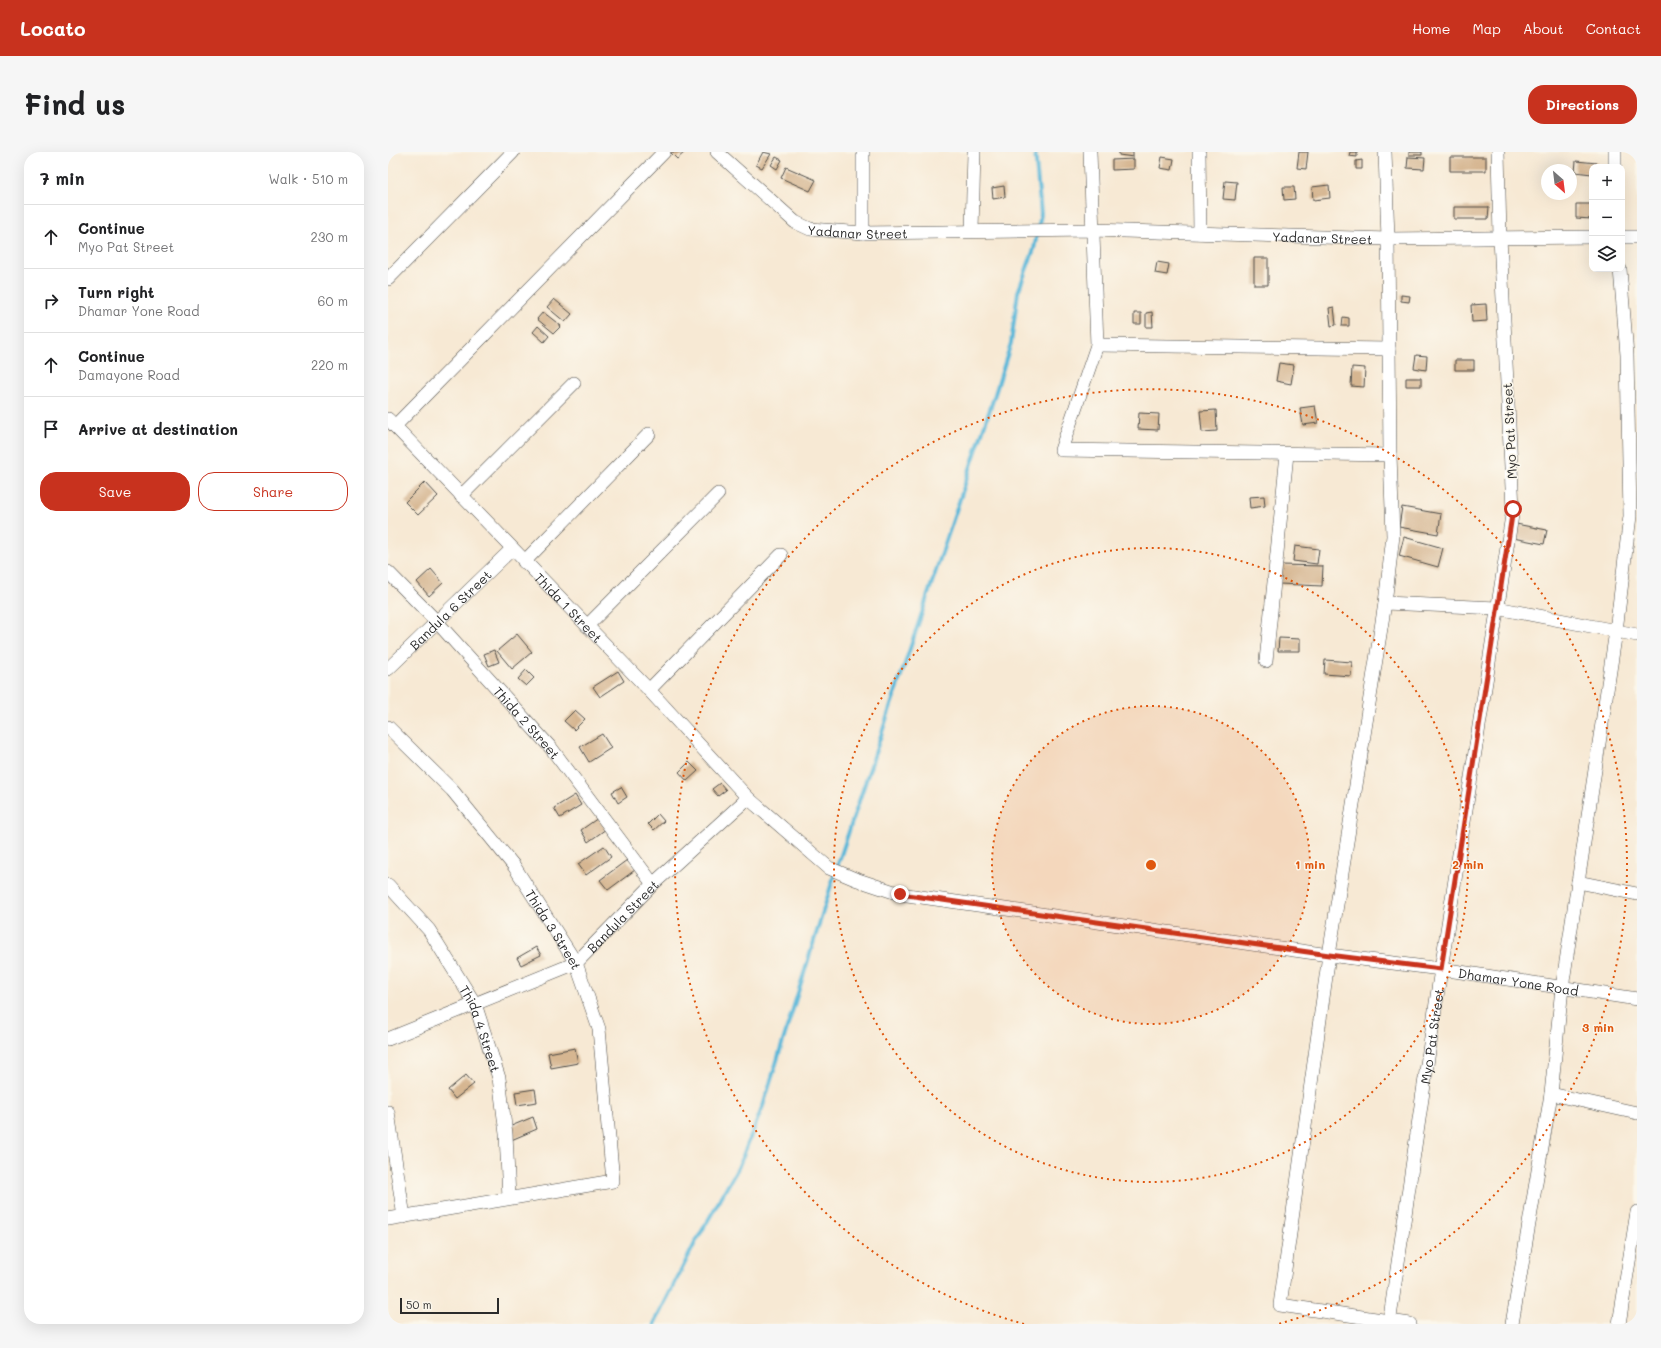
<!DOCTYPE html>
<html lang="en">
<head>
<meta charset="utf-8">
<style>
  body { margin:0; font-family:Mali,sans-serif; background:#f6f6f6; color:#202124 }
  .controls { position:absolute; right:12px; top:12px; display:grid; overflow:hidden; border-radius:8px; box-shadow:0 4px 16px #0002 }
  .controls button { width:36px; height:36px; display:grid; place-items:center; padding:0; border:0; border-bottom:1px solid #e0e0e0; background:#fff; color:#202124; font:20px sans-serif }
  .compass { position:absolute; left:1153px; top:12px; width:36px; height:36px; border-radius:50%; background:#fff; box-shadow:0 4px 16px #0002; rotate:152deg }
  .scale { position:absolute; left:12px; bottom:10px; width:99px; box-sizing:border-box; padding-left:4px; border:2px solid #2b2b2b; border-top:0; font-size:11px; line-height:14px; white-space:nowrap; color:#2b2b2b; -webkit-text-stroke:3px #fbf7ec; paint-order:stroke }
  .stop { position:absolute; width:12px; height:12px; margin:-9px; border:3px solid #c8321e; border-radius:50%; background:#fff }
  .stop.end { background:#c8321e; border-color:#fff; box-shadow:0 1px 4px #0008 }
  .list { margin:0; padding:0; list-style:none }
  h2 { display:flex; justify-content:space-between; align-items:center; height:52px; margin:0; padding:0 16px; font-size:17px }
  h2 small { font-size:13px; font-weight:400; color:#757577 }
  .list li { display:grid; grid-template-columns:26px 1fr auto; gap:12px; align-items:center; box-sizing:border-box; height:64px; padding:0 16px; border-top:1px solid #e0e0e0 }
  .list b { display:block; font-size:15px; white-space:nowrap }
  .list p { margin:0; font-size:13px; white-space:nowrap; color:#757577 }
  .list em { font-size:13px; font-style:normal; color:#757577 }
  .actions { display:flex; gap:8px; padding:12px 16px }
  .actions a { flex:1; padding:9px 0; border:1px solid #c8321e; border-radius:16px; text-align:center; font-size:14px; color:#c8321e }
  .actions .main { background:#c8321e; color:#fff }
  .icon { flex:none; width:22px; height:22px; fill:none; stroke:currentColor; stroke-width:2; stroke-linecap:round; stroke-linejoin:round }
  .map { position:relative; flex:none; width:1249px; height:1172px; overflow:hidden; border-radius:16px }
  header { display:flex; align-items:center; gap:24px; box-sizing:border-box; height:56px; padding:0 20px; background:#c8321e; color:#fff }
  header strong { font-size:19px }
  nav { display:flex; gap:22px; margin-inline-start:auto; font-size:14px }
  .intro { display:flex; align-items:center; justify-content:space-between; box-sizing:border-box; height:96px; padding:0 24px }
  h1 { margin:0; font-size:28px }
  .button { padding:10px 18px; border-radius:16px; background:#c8321e; color:#fff; font-size:14px; font-weight:700 }
  main { display:flex; gap:24px; padding:0 24px }
  aside { flex:1; background:#fff; border-radius:16px; box-shadow:0 4px 16px #0002 }
  .map>svg:first-child { display:block }
  .lines { fill:none; stroke-linecap:round; stroke-linejoin:round }
  .stream { stroke:#5bb8d9; stroke-width:4 }
  .building { fill:#d6b691 }
  .minor-casing { stroke:#4a4844; stroke-width:14 }
  .minor { stroke:#fff; stroke-width:13 }
  .route { stroke:#c8321e; stroke-width:5 }
  .ring { fill:none; stroke:#df570e; stroke-width:2; stroke-dasharray:2 4 }
  .labels { text-anchor:middle; dominant-baseline:central; stroke-width:3; stroke-linejoin:round; paint-order:stroke }
  .street-label { font-size:13px; fill:#2b2b2b; stroke:#fbf7ec }
  .centre { fill:#df570e; stroke:#fbf7ec; stroke-width:2 }
  .ring-label { font-size:12px; text-anchor:middle; font-weight:bold; fill:#df570e; stroke:#fbf7ec; stroke-width:3; stroke-linejoin:round; paint-order:stroke }
</style>
</head>
<body>
<header>
<strong>Locato</strong>
<nav><a>Home</a><a>Map</a><a>About</a><a>Contact</a></nav>
</header>
<div class="intro"><h1>Find us</h1><a class="button">Directions</a></div>
<main>
<aside>
<h2>7 min<small>Walk · 510 m</small></h2>
<ul class="list">
<li><svg class="icon" aria-label="ahead" viewBox="0 0 24 24"><path d="M12 20V5M6 11l6-6 6 6"/></svg><div><b>Continue</b><p>Myo Pat Street</p></div><em>230 m</em></li>
<li><svg class="icon" aria-label="right" viewBox="0 0 24 24"><path d="M7 20v-9h11M14 6l5 5-5 5"/></svg><div><b>Turn right</b><p>Dhamar Yone Road</p></div><em>60 m</em></li>
<li><svg class="icon" aria-label="ahead" viewBox="0 0 24 24"><path d="M12 20V5M6 11l6-6 6 6"/></svg><div><b>Continue</b><p>Damayone Road</p></div><em>220 m</em></li>
<li><svg class="icon" aria-label="arrive" viewBox="0 0 24 24"><path d="M6 21V4h12l-3 4 3 4H6"/></svg><div><b>Arrive at destination</b></div></li>
</ul>
<div class="actions"><a class="main">Save</a><a>Share</a></div>
</aside>
<div class="map">
<svg width="1249" height="1172" viewBox="0 0 1249 1172">
  <rect width="100%" height="100%" fill="#fbf7ec"/>
  <filter id="ink" filterUnits="userSpaceOnUse"><feTurbulence type="fractalNoise" baseFrequency=".025" numOctaves="2"/><feDisplacementMap in="SourceGraphic" scale="8" xChannelSelector="R" yChannelSelector="G"/><feConvolveMatrix kernelMatrix="1 2 1 2 8 2 1 2 1" color-interpolation-filters="sRGB"/></filter>
  <filter id="wash" filterUnits="userSpaceOnUse"><feTurbulence type="fractalNoise" baseFrequency=".012" numOctaves="4" result="noise"/><feDisplacementMap in="SourceGraphic" scale="16" xChannelSelector="R" yChannelSelector="G"/><feGaussianBlur stdDeviation="0.9" result="paint"/><feColorMatrix in="noise" values="0 0 0 0 0 0 0 0 0 0 0 0 0 0 0 0 0 1.4 0 .05"/><feComposite in="paint" operator="in"/></filter>
  <g filter="url(#wash)">
    <rect width="100%" height="100%" fill="#f7e9d4"/>
    <g class="lines">
      <!-- stream -->
      <path class="stream" d="M 266,1172 L 307,1091 L 350,1016 L 375,954 L 445,727 L 607,242 L 623,191 L 630,140 L 646,97 L 653,62 L 647,0"/>
    </g>
    <g id="blocks">
      <!-- building -->
      <path class="building" d="M 282,0 L 297,0 L 289,7 Z
        M 375,0 L 383,2 L 374,16 L 368,13 Z
        M 731,0 L 745,0 L 745,5 L 731,3 Z
        M 911,0 L 920,0 L 918,17 L 909,16 Z
        M 962,0 L 969,0 L 969,5 L 961,4 Z
        M 1021,0 L 1034,0 L 1034,3 L 1021,3 Z
        M 388,5 L 394,8 L 389,17 L 383,13 Z
        M 774,5 L 786,7 L 784,18 L 772,16 Z
        M 1020,5 L 1037,6 L 1036,17 L 1019,16 Z
        M 1062,5 L 1098,5 L 1098,19 L 1062,19 Z
        M 746,7 L 746,17 L 724,18 L 724,8 Z
        M 974,8 L 974,17 L 968,17 L 968,9 Z
        M 1188,9 L 1209,11 L 1208,15 L 1204,15 L 1204,22 L 1187,20 Z
        M 398,15 L 428,28 L 422,39 L 393,26 Z
        M 837,29 L 849,30 L 847,48 L 835,47 Z
        M 941,33 L 942,46 L 925,48 L 924,35 Z
        M 616,34 L 617,45 L 605,47 L 604,36 Z
        M 895,35 L 906,35 L 907,47 L 896,48 Z
        M 1188,52 L 1204,52 L 1204,67 L 1188,66 Z
        M 1066,55 L 1101,55 L 1100,67 L 1066,67 Z
        M 866,106 L 880,106 L 880,133 L 866,133 Z
        M 769,110 L 781,112 L 779,123 L 767,121 Z
        M 1013,143 L 1022,144 L 1021,150 L 1013,149 Z
        M 166,147 L 184,162 L 177,170 L 159,155 Z
        M 1098,152 L 1099,169 L 1084,170 L 1083,153 Z
        M 946,155 L 948,173 L 943,174 L 941,156 Z
        M 155,160 L 173,174 L 166,181 L 149,167 Z
        M 764,160 L 765,175 L 758,175 L 758,161 Z
        M 746,161 L 753,161 L 753,172 L 746,172 Z
        M 955,165 L 961,166 L 961,174 L 954,174 Z
        M 150,174 L 161,184 L 156,190 L 145,180 Z
        M 1028,203 L 1039,204 L 1038,218 L 1026,216 Z
        M 1067,208 L 1086,208 L 1086,218 L 1067,218 Z
        M 891,211 L 906,213 L 903,232 L 888,229 Z
        M 964,215 L 977,216 L 976,235 L 963,234 Z
        M 1018,226 L 1033,226 L 1033,234 L 1018,234 Z
        M 927,254 L 930,271 L 915,273 L 912,256 Z
        M 828,258 L 829,279 L 814,280 L 812,259 Z
        M 751,261 L 771,262 L 770,278 L 750,277 Z
        M 37,330 L 50,344 L 30,363 L 17,350 Z
        M 876,344 L 877,354 L 862,356 L 861,345 Z
        M 1014,355 L 1053,362 L 1050,382 L 1011,375 Z
        M 1128,372 L 1159,378 L 1156,392 L 1125,386 Z
        M 1016,385 L 1055,396 L 1050,415 L 1011,404 Z
        M 907,394 L 931,397 L 929,412 L 905,409 Z
        M 893,413 L 935,414 L 934,434 L 892,432 Z
        M 43,417 L 55,431 L 41,444 L 29,430 Z
        M 129,482 L 144,500 L 124,517 L 109,499 Z
        M 891,486 L 912,487 L 912,499 L 890,499 Z
        M 106,498 L 111,510 L 101,514 L 96,502 Z
        M 937,508 L 964,510 L 963,524 L 936,522 Z
        M 138,518 L 146,526 L 138,534 L 130,527 Z
        M 230,519 L 236,529 L 212,545 L 205,535 Z
        M 187,558 L 197,567 L 186,578 L 176,569 Z
        M 214,582 L 223,596 L 201,610 L 192,595 Z
        M 301,610 L 310,619 L 299,629 L 291,620 Z
        M 332,631 L 338,638 L 330,644 L 324,637 Z
        M 233,635 L 239,645 L 230,651 L 224,640 Z
        M 187,643 L 193,653 L 172,666 L 166,656 Z
        M 270,662 L 276,669 L 266,678 L 260,672 Z
        M 210,666 L 218,677 L 200,690 L 193,678 Z
        M 216,694 L 223,705 L 198,723 L 190,712 Z
        M 239,708 L 247,718 L 220,738 L 212,728 Z
        M 148,795 L 153,803 L 133,813 L 129,806 Z
        M 187,896 L 190,911 L 163,916 L 160,901 Z
        M 78,923 L 86,932 L 67,947 L 60,938 Z
        M 147,937 L 149,950 L 129,953 L 127,940 Z
        M 145,965 L 149,977 L 121,989 L 116,977 Z"/>
    </g>
  </g>
  <g filter="url(#ink)">
    <use href="#blocks" fill-opacity="0" stroke="#4a4844" stroke-width="1"/>
    <g class="lines">
      <defs>
        <g id="minor">
          <path id="s1" d="M 329,0 L 407,70 L 422,77 L 475,81 L 704,78 L 1000,87 L 1204,85"/>
          <path d="M 475,0 L 475,81"/>
          <path d="M 702,0 L 709,193 L 673,298 L 1002,303"/>
          <path d="M 811,0 L 812,81"/>
          <path d="M 997,0 L 1000,87 L 1002,303 L 1005,384 L 997,451 L 941,803 L 892,1153 L 1022,1172"/>
          <path d="M 1227,0 L 1227,15"/>
          <path d="M 584,79 L 586,0"/>
          <path d="M 1234,85 L 1249,85"/>
          <path d="M 0,127 L 125,0"/>
          <path d="M 709,193 L 1001,197"/>
          <path id="s2" d="M 0,267 L 261,538 L 360,646 L 441,716 L 467,727 L 512,742 L 941,803 L 1053,817 L 1249,847"/>
          <path d="M 7,274 L 276,0"/>
          <path d="M 73,344 L 186,231"/>
          <path d="M 136,410 L 261,282"/>
          <path id="s3" d="M 0,420 L 49,470 L 163,596 L 265,732"/>
          <path d="M 997,451 L 1109,456 L 1249,483"/>
          <path d="M 199,474 L 330,342"/>
          <path d="M 878,509 L 899,302"/>
          <path id="s4" d="M 0,517 L 124,397"/>
          <path d="M 261,538 L 393,403"/>
          <path id="s5" d="M 0,575 L 64,638 L 126,714 L 188,811 L 211,877 L 225,1029 L 0,1067"/>
          <path d="M 1190,730 L 1249,742"/>
          <path id="s6" d="M 0,733 L 41,778 L 87,852 L 111,926 L 118,982 L 121,1046"/>
          <path id="s7" d="M 0,887 L 188,811 L 265,732 L 360,646"/>
          <path d="M 1163,942 L 1249,961"/>
          <path d="M 0,960 L 16,1065"/>
          <path id="s8" d="M 1001,1172 L 1053,817 L 1125,357 L 1112,85 L 1110,0"/>
          <path d="M 1124,1172 L 1163,942 L 1174,836 L 1228,479 L 1242,364 L 1239,203 L 1232,117"/>
          <path d="M 1231,1172 L 1249,1060"/>
        </g>
      </defs>
      <!-- minor casing -->
      <use href="#minor" class="minor-casing"/>
      <!-- minor -->
      <use href="#minor" class="minor"/>
    </g>
  </g>
  <g class="lines" filter="url(#ink)">
    <!-- route -->
    <path class="route" d="M 512,742 L 941,803 L 1053,817 L 1125,357"/>
  </g>
  <!-- distance rings -->
  <circle cx="763" cy="713" r="159" fill="#df570e" fill-opacity=".12"/>
  <g class="ring">
    <circle cx="763" cy="713" r="159"/>
    <circle cx="763" cy="713" r="317"/>
    <path d="M636 1172A476 476 0 1 1 890 1172"/>
  </g>
  <g class="labels">
    <!-- street labels -->
    <g class="street-label">
      <text stroke="none"><textPath href="#s1" startOffset="169">Yadanar Street</textPath></text>
      <text stroke="none"><textPath href="#s1" startOffset="634">Yadanar Street</textPath></text>
      <text transform="translate(1121 279) rotate(-93)">Myo Pat Street</text>
      <text stroke="none"><textPath href="#s2" startOffset="261">Thida 1 Street</textPath></text>
      <text stroke="none"><textPath href="#s4" startOffset="86">Bandula 6 Street</textPath></text>
      <text stroke="none"><textPath href="#s3" startOffset="205">Thida 2 Street</textPath></text>
      <text stroke="none"><textPath href="#s7" startOffset="269">Bandula Street</textPath></text>
      <text stroke="none"><textPath href="#s5" startOffset="263">Thida 3 Street</textPath></text>
      <text stroke="none"><textPath href="#s2" startOffset="1330">Dhamar Yone Road</textPath></text>
      <text stroke="none"><textPath href="#s6" startOffset="173">Thida 4 Street</textPath></text>
      <text stroke="none"><textPath href="#s8" startOffset="291">Myo Pat Street</textPath></text>
    </g>
  </g>
  <circle cx="763" cy="713" r="6" class="centre"/>
  <g class="ring-label">
    <text x="922" y="717">1 min</text>
    <text x="1080" y="717">2 min</text>
    <text x="1210" y="880">3 min</text>
  </g>
</svg>
<div class="controls">
<button>+</button>
<button>−</button>
<button><svg class="icon" aria-label="layers" viewBox="0 0 24 24"><path d="M12 4l9 5-9 5-9-5zM3 14l9 5 9-5"/></svg></button>
</div>
<svg class="compass" viewBox="-18 -18 36 36"><path d="M0-13l5 13h-10z" fill="#e53935"/><path d="M0 13l5-13h-10z" fill="#757577"/></svg>
<div class="scale">50 m</div>
<div class="stop" style="left:1125px;top:357px"></div>
<div class="stop end" style="left:512px;top:742px"></div>
</div>
</main>
</body>
</html>
